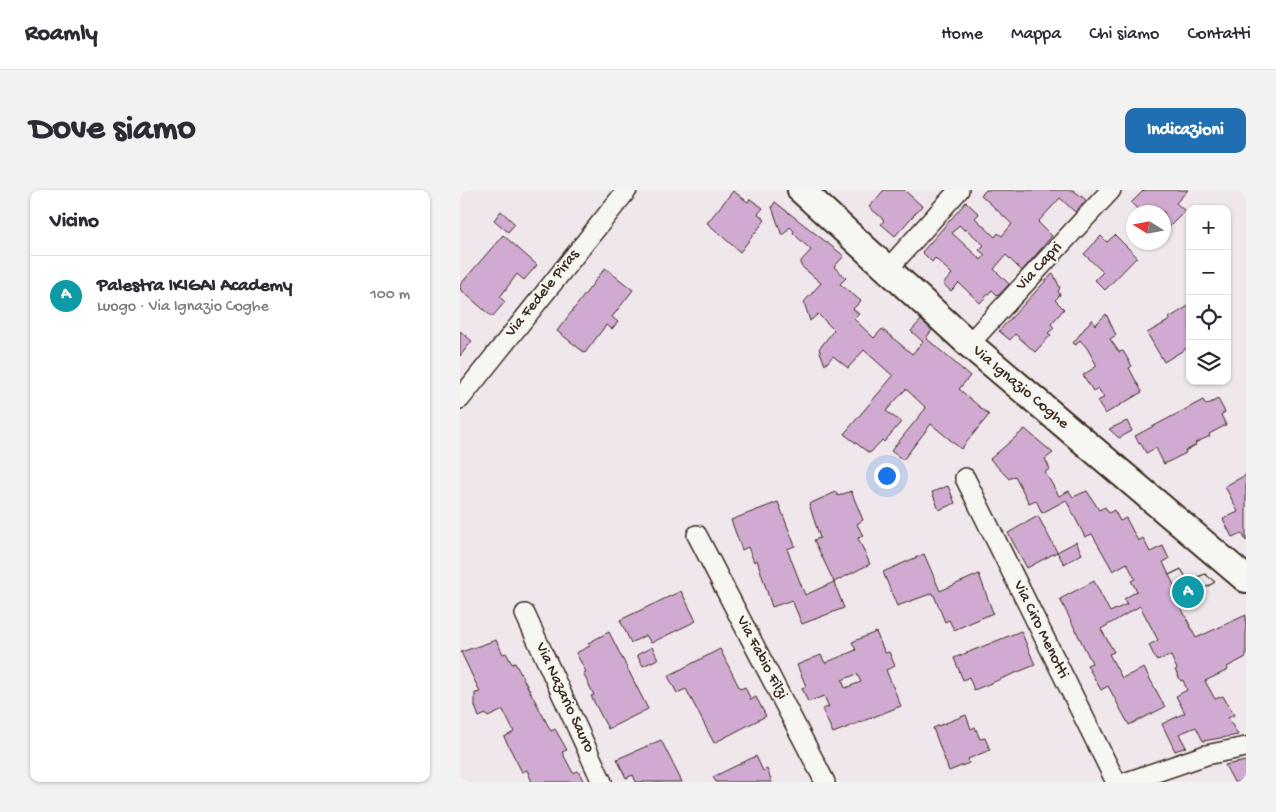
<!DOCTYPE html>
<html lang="it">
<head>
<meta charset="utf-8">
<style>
  body { margin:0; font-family:"Gochi Hand",sans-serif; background:#f2f2f3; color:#2b2b33 }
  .controls { position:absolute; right:15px; top:15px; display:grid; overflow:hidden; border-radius:10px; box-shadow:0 1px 4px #0004 }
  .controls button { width:45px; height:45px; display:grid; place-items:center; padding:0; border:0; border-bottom:1px solid #e1e1e2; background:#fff; color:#2b2b33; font:25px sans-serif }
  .compass { position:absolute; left:666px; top:15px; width:45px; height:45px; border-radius:50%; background:#fff; box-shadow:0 1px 4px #0004; rotate:281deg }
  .you { position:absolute; left:426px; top:285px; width:18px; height:18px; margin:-12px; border:4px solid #fff; border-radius:50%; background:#1a73e8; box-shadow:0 0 0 8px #1a73e833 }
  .badge { display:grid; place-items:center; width:32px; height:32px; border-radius:50%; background:#1f6fb2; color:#fff; font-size:16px; font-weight:700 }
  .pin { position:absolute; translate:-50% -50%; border:2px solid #fff; box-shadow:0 1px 5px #0006 }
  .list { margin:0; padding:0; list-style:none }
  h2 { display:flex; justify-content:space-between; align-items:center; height:65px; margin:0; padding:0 20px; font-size:21px }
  h2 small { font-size:16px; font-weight:400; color:#7c7c81 }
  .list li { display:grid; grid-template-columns:32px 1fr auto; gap:15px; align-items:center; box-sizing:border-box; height:80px; padding:0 20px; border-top:1px solid #e1e1e2 }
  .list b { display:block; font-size:19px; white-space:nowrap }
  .list p { margin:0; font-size:16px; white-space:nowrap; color:#7c7c81 }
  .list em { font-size:16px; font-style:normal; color:#7c7c81 }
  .icon { flex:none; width:28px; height:28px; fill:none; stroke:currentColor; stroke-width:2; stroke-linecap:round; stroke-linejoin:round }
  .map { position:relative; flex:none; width:786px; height:592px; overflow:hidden; border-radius:10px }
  header { display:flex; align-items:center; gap:30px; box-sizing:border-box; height:70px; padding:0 25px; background:#fff; border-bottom:1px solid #e1e1e2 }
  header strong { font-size:24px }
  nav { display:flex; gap:28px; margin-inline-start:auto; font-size:18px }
  .intro { display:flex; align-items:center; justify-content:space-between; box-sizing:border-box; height:120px; padding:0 30px }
  h1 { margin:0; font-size:35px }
  .button { padding:12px 22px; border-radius:10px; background:#1f6fb2; color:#fff; font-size:18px; font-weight:700 }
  main { display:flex; gap:30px; padding:0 30px }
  aside { flex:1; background:#fff; border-radius:10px; box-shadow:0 1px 4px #0004 }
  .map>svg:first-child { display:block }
  .building { fill:#d1aad2; stroke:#3b2a1e; fill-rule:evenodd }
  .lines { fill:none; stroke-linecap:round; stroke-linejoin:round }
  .street-casing { stroke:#3b2a1e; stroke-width:22 }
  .secondary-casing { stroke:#3b2a1e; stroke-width:30 }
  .street { stroke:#f6f6f2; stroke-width:19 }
  .secondary { stroke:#f6f6f2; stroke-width:26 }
  .labels { text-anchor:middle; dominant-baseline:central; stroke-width:4; stroke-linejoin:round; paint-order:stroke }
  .street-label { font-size:16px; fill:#3b2a1e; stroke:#f6f6f2 }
</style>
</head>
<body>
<header>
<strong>Roamly</strong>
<nav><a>Home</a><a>Mappa</a><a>Chi siamo</a><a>Contatti</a></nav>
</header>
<div class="intro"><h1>Dove siamo</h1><a class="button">Indicazioni</a></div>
<main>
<aside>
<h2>Vicino<small></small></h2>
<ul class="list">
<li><span class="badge" style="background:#0f9aa8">A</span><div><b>Palestra IKIGAI Academy</b><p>Luogo · Via Ignazio Coghe</p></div><em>100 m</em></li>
</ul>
</aside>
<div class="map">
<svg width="786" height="592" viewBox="0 0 786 592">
  <rect width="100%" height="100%" fill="#efe7ec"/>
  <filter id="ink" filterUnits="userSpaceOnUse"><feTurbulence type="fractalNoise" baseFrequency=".02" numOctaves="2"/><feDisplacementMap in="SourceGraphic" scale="10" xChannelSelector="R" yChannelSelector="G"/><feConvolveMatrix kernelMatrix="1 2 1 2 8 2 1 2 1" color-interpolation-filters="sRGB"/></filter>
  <g filter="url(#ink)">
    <!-- building -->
    <path class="building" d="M 424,0 L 444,0 L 462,16 L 435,46 L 421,34 L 424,30 L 409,17 Z
      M 526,0 L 613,0 L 626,10 L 615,22 L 600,8 L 578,32 L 592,46 L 562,81 L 546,65 L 534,79 L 549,94 L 538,106 L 532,100 L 520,113 L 499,93 L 491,101 L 483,94 L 492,84 L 475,68 L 472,72 L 462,62 L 506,12 L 519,24 L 515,28 L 535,47 L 538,43 L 542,46 L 552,34 L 521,5 ZM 499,35 L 505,41 L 506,39 L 524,55 L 519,60 L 525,65 L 521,70 L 492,43 Z
      M 684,0 L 728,0 L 716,13 L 725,21 L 704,42 L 704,22 L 681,22 L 671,13 Z
      M 273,1 L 288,12 L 290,9 L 303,18 L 298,24 L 305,30 L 280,62 L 247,33 Z
      M 315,12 L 384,66 L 374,77 L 386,88 L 380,94 L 401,111 L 393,119 L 399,124 L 394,129 L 414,148 L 422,139 L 452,164 L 463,152 L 451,141 L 461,130 L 472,140 L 466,148 L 510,186 L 499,199 L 529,225 L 501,259 L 471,234 L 443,270 L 431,261 L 466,218 L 446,199 L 426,221 L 441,232 L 424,252 L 422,250 L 411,262 L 409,263 L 384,244 L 433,186 L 404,160 L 388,178 L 373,166 L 365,175 L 359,159 L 374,140 L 358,124 L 350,131 L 344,112 L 361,93 L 341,76 L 341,71 L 351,60 L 333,43 L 334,41 L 330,37 L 322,46 L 312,17 Z
      M 41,21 L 55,34 L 48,42 L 34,30 Z
      M 43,45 L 77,75 L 64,90 L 57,84 L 40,107 L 45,112 L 32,127 L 0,99 L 0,95 Z
      M 655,45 L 677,67 L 645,100 L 635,90 L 643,82 L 624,64 L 641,46 L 647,52 Z
      M 145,78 L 173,100 L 152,127 L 158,132 L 152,139 L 146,135 L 125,163 L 97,141 Z
      M 593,83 L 600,98 L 598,101 L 600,105 L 595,110 L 604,119 L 591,134 L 594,138 L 588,143 L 591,145 L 575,162 L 555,144 L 550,150 L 539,141 Z
      M 730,115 L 730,161 L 727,158 L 704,172 L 687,143 L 710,130 L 709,128 Z
      M 646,124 L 656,145 L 650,149 L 659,162 L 663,161 L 672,176 L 669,178 L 682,202 L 645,224 L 637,211 L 644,208 L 638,198 L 633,201 L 623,185 L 637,176 L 627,158 L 620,150 L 616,155 L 613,153 L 632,129 L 635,135 Z
      M 0,141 L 12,151 L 0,166 Z
      M 758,209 L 765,222 L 761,225 L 766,235 L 749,244 L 750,246 L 735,253 L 736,255 L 725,261 L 726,263 L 704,274 L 696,258 L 686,263 L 680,252 L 679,253 L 675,246 L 743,210 L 746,215 Z
      M 667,231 L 672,241 L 659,248 L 649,239 Z
      M 565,239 L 593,263 L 585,269 L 590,279 L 585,282 L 599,306 L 609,301 L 613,307 L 627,301 L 639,320 L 645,317 L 649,323 L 654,320 L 660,331 L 666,328 L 678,351 L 683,348 L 690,362 L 703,356 L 709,369 L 703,372 L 709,385 L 721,379 L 728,391 L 745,384 L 755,392 L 719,413 L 736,448 L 786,425 L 786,467 L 767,477 L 768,480 L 745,491 L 755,509 L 763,506 L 774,525 L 768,528 L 778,545 L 743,551 L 736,537 L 719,544 L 726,557 L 715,561 L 702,534 L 725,523 L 716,506 L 727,500 L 723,490 L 721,491 L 715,480 L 717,479 L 711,466 L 696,470 L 689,455 L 698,450 L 680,416 L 641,439 L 654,462 L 649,464 L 662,488 L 684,478 L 705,517 L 669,535 L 648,496 L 641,500 L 627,475 L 632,473 L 600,409 L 634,391 L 650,422 L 667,414 L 664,409 L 677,401 L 671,391 L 675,389 L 667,373 L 653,381 L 632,344 L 625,347 L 606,310 L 582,323 L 576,310 L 569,313 L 555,286 L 549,289 L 530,269 Z
      M 786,285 L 786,351 L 782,343 L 772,347 L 763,329 L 778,322 L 765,296 Z
      M 488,296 L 495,313 L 479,320 L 472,302 Z
      M 391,301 L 403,330 L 397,334 L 403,346 L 398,348 L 410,374 L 374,392 L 354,350 L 360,348 L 349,314 L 376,302 L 378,306 Z
      M 318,312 L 335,356 L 327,359 L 345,405 L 374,392 L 384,418 L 342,434 L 332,410 L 312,417 L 297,370 L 294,372 L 288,357 L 282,360 L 271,330 Z
      M 578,326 L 597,362 L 567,378 L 548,343 Z
      M 616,352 L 622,364 L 604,374 L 597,362 Z
      M 464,364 L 480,401 L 519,384 L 533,423 L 494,440 L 489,430 L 485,432 L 473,403 L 437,416 L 423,382 Z
      M 721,379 L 728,391 L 745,384 L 755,392 L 722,411 L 709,385 Z
      M 221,401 L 236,431 L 191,453 L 186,445 L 171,453 L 160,430 Z
      M 561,441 L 575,475 L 514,500 L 509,487 L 503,490 L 494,468 Z
      M 149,442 L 188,519 L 148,539 L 131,506 L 134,505 L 123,483 L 126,482 L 116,463 L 130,456 L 128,453 Z
      M 416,442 L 425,463 L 429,462 L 435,476 L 426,480 L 441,516 L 373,543 L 362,519 L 369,517 L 364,506 L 348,512 L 342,498 L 346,496 L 337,475 L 361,465 L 365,473 L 396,460 L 392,452 ZM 397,484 L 401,492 L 385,498 L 382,490 Z
      M 36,450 L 43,464 L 46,463 L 52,474 L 55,473 L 91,541 L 95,539 L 107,560 L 102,562 L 113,583 L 118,581 L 124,592 L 72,592 L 67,580 L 62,582 L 44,547 L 54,542 L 43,520 L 28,527 L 26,524 L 19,527 L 15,516 L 15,503 L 20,502 L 1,462 Z
      M 192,457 L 198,469 L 183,476 L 177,465 Z
      M 260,459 L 280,499 L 285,497 L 291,510 L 296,507 L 306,526 L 254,553 L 226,499 L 217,503 L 208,486 Z
      M 506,525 L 511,539 L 515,537 L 520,549 L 525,548 L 530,560 L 508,569 L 509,573 L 489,581 L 473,538 Z
      M 201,550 L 222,592 L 176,592 L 173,585 L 166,588 L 157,569 Z
      M 296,566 L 303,581 L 307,579 L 312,592 L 256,592 L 253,587 Z
      M 786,571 L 786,592 L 774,592 L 765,575 Z"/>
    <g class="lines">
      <defs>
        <path id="street" d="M 427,80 L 499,0
          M 509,154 L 651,0
          M 0,209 L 167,0
          M 505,288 L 656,592
          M 237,345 L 365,592
          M 65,424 L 142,592
          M 667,592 L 746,565 L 786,557"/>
        <path id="secondary" d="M 341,0 L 509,154 L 786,389"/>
      </defs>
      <!-- street casing -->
      <use href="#street" class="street-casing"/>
      <!-- secondary casing -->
      <use href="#secondary" class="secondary-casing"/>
      <!-- street -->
      <use href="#street" class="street"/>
      <!-- secondary -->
      <use href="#secondary" class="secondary"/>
    </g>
  </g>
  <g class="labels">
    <!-- street labels -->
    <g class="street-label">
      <text transform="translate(580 77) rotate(-47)">Via Capri</text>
      <text transform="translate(83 104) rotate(-51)">Via Fedele Piras</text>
      <text transform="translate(560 198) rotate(40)">Via Ignazio Coghe</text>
      <text transform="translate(580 440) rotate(64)">Via Ciro Menotti</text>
      <text transform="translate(301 468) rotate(62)">Via Fabio Filzi</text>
      <text transform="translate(104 508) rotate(65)">Via Nazario Sauro</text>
    </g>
  </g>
</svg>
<div class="controls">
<button>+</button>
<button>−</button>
<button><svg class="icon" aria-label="locate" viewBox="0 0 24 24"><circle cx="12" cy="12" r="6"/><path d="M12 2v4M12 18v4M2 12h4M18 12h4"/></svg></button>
<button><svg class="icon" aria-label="layers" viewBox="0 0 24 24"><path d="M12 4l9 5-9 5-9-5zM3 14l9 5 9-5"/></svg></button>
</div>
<svg class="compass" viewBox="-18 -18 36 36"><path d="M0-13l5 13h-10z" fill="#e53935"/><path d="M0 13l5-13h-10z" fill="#7c7c81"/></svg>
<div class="you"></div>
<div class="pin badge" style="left:728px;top:402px;background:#0f9aa8">A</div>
</div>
</main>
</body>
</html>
